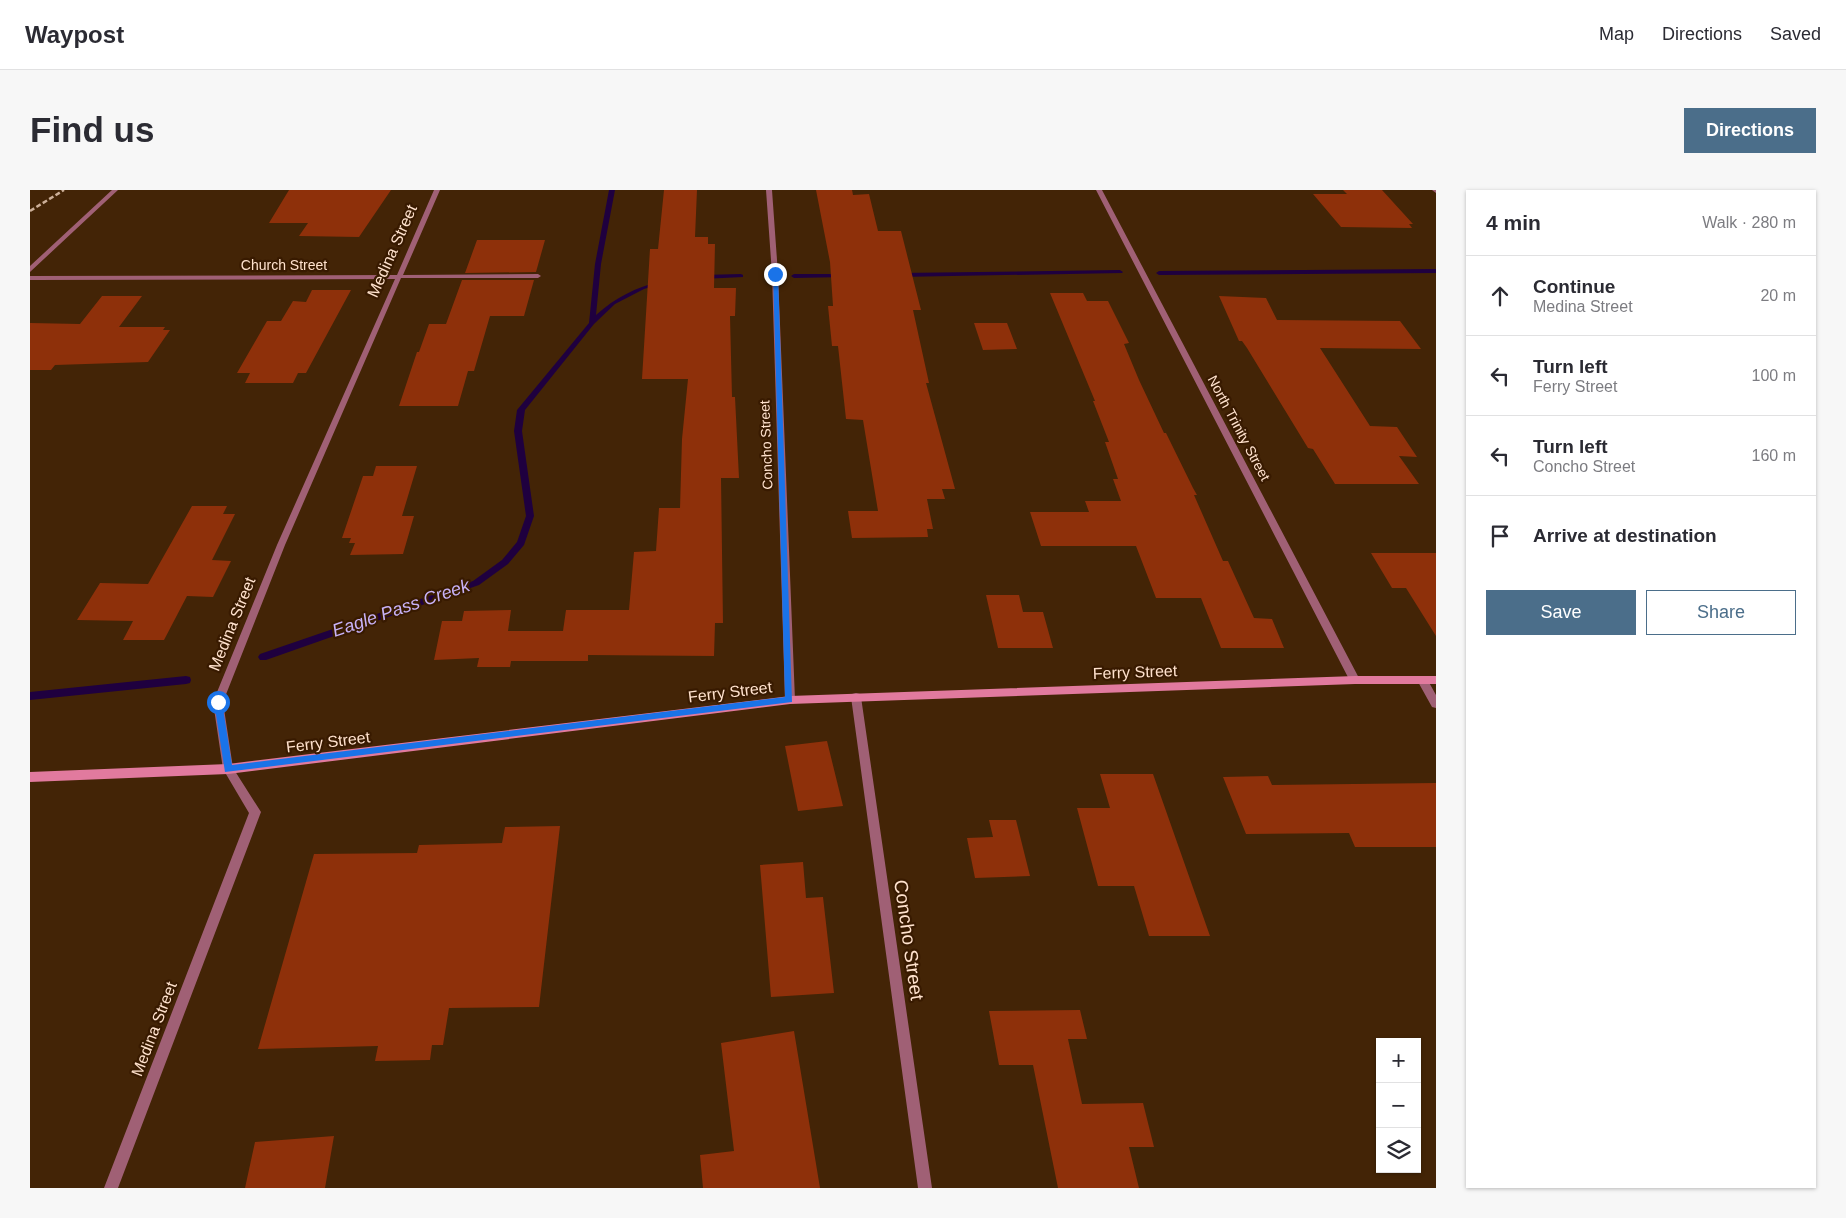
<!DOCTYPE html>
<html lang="en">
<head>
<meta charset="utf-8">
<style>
  body { margin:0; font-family:Helvetica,sans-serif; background:#f7f7f7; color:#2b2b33 }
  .controls { position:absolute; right:15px; bottom:15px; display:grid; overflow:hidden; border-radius:0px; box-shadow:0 1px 4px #0004 }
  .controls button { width:45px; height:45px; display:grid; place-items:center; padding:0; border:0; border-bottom:1px solid #e1e1e2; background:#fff; color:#2b2b33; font:25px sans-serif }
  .stop { position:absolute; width:15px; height:15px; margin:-11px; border:4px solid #1a73e8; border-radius:50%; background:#fff }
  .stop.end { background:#1a73e8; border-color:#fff; box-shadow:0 1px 5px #0008 }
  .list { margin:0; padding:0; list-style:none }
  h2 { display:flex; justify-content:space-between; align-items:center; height:65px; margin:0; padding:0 20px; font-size:21px }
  h2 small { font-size:16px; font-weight:400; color:#7c7c81 }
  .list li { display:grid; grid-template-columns:32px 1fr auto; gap:15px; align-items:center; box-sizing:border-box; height:80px; padding:0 20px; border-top:1px solid #e1e1e2 }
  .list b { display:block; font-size:19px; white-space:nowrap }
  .list p { margin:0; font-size:16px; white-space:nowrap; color:#7c7c81 }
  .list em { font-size:16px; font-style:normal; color:#7c7c81 }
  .actions { display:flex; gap:10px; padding:15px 20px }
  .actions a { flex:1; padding:11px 0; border:1px solid #4b6e8a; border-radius:0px; text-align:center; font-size:18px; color:#4b6e8a }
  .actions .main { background:#4b6e8a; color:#fff }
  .icon { flex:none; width:28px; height:28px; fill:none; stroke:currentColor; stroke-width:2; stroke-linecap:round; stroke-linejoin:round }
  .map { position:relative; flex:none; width:1406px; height:998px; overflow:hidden; border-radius:0px }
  header { display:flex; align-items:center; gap:30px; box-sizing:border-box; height:70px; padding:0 25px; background:#fff; border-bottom:1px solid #e1e1e2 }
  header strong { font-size:24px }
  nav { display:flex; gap:28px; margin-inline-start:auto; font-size:18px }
  .intro { display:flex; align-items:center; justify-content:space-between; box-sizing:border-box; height:120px; padding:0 30px }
  h1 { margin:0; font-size:35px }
  .button { padding:12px 22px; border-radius:0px; background:#4b6e8a; color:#fff; font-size:18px; font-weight:700 }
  main { display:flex; gap:30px; padding:0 30px }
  aside { flex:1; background:#fff; border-radius:0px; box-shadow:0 1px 4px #0004 }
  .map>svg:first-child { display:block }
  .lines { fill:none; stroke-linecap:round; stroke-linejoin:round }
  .stream { fill:#1f003f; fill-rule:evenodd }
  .building { fill:#8e300a }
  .street { fill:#a06075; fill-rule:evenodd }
  .secondary { fill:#e17a9e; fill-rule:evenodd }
  .rail { stroke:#ccaf98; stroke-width:2.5; stroke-dasharray:5 2.5; stroke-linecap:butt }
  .route { fill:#1a73e8 }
  .labels { text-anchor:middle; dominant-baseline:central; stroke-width:4.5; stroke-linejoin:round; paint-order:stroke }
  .far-street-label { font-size:14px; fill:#ffe2cd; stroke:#381a00 }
  .street-label { font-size:16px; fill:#ffe2cd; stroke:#381a00 }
  .water-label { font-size:18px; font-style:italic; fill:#c8b2f7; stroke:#381a00 }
  .near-street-label { font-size:19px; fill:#ffe2cd; stroke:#381a00 }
</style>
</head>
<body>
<header>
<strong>Waypost</strong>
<nav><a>Map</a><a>Directions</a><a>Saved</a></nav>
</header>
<div class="intro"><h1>Find us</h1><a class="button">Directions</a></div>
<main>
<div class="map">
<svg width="1406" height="998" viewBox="0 0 1406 998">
  <rect width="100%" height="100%" fill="#432406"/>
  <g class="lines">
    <!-- stream -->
    <path class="stream" d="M 579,0 L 585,0 L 571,74 L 566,125 C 586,107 605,98 631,91 L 634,93 L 614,99 L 585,114 L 564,134 L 495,220 L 492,241 L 504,326 L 494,355 L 478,374 L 449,395 L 236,470 L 230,470 L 228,467 L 230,464 L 443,391 L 472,370 L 487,352 L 496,326 L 484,241 L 487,220 L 559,133 L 565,74 Z
      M 1406,79 L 1406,83 L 1129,85 L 1126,83 L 1129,81 Z
      M 1090,80 L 1093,82 L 1092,83 L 869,87 L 866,85 L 869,83 Z
      M 711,84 L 713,85 L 713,87 L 672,89 L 669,87 L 672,85 Z
      M 814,84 L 816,85 L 816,87 L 764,88 L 761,86 L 764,84 Z
      M 156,486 L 160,487 L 161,490 L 160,493 L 156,494 L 0,510 L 0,502 Z"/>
  </g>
  <!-- building -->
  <path class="building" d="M 259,0 L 361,0 L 329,47 L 269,46 L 278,33 L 239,33 Z
    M 634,0 L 667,0 L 665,47 L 678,47 L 678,54 L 685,54 L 684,98 L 706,98 L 705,126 L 700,126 L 702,207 L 705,207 L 709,288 L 691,288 L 693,433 L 685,433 L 684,466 L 558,465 L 558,471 L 481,471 L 480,477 L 447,477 L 449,468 L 404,470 L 412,431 L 432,431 L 434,421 L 481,420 L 478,441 L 533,441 L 536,420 L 599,420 L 604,362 L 626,361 L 629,318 L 650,318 L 652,249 L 658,189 L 612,189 L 620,59 L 628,59 Z
    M 786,0 L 822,0 L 823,5 L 839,4 L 848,41 L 871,41 L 891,120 L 883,120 L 899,193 L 896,193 L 925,299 L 912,299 L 915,309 L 897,309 L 903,339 L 897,339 L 898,347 L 822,348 L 818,321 L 848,321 L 833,230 L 816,229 L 808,156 L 802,156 L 798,116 L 803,116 L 800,72 Z
    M 1313,0 L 1352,0 L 1383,34 L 1379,34 L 1382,38 L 1311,37 L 1283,4 L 1317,4 Z
    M 447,50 L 515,50 L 506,82 L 435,83 Z
    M 432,90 L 504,90 L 494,126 L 460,126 L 444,181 L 438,181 L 428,216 L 369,216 L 387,162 L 389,162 L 399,134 L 416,134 Z
    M 282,100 L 321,100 L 276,183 L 268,183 L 263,193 L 215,193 L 220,183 L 207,183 L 237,131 L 251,131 L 263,111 L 276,112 Z
    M 1020,103 L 1053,103 L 1057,111 L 1078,111 L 1099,153 L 1094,154 L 1109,190 L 1134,243 L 1136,243 L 1163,298 L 1167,305 L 1164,305 L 1193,371 L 1198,371 L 1224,428 L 1242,429 L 1254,458 L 1191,458 L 1171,408 L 1126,408 L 1106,356 L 1011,356 L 1000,322 L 1059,322 L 1055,311 L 1091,311 L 1083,289 L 1088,289 L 1075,252 L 1079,252 L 1063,211 L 1065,211 Z
    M 72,106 L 112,106 L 89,137 L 135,137 L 133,140 L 140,140 L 118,172 L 25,175 L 21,180 L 0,180 L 0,133 L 50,134 Z
    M 1189,106 L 1236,108 L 1247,130 L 1370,131 L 1391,159 L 1290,158 L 1340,236 L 1367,237 L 1387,267 L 1369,266 L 1389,294 L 1305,294 L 1283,259 L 1278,258 L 1217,158 L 1212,151 L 1209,151 Z
    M 944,133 L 977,133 L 987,159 L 953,160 Z
    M 346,276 L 387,276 L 372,326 L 384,326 L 373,364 L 320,365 L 325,353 L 319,353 L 321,348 L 312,348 L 333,286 L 343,286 Z
    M 162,316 L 197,316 L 193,324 L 205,324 L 182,370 L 201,371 L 183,407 L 157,406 L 134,450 L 93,450 L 103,431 L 47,430 L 70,393 L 118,394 Z
    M 1341,363 L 1406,363 L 1406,446 L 1376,398 L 1362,398 Z
    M 956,405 L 989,405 L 993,422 L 1013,422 L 1023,458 L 968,458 Z
    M 797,551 L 813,616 L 768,621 L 755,556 Z
    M 1070,584 L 1123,584 L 1180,746 L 1119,746 L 1104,696 L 1068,696 L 1047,618 L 1080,618 Z
    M 1238,586 L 1242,595 L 1406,593 L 1406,657 L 1325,657 L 1319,643 L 1216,644 L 1193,587 Z
    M 959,630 L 986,630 L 1000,686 L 945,688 L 937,648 L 963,647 Z
    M 530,636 L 509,817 L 419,818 L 413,855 L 402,855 L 400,870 L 345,871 L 348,856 L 228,859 L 284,664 L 387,663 L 389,655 L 472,653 L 475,637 Z
    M 773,672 L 776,708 L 793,707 L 804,803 L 741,807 L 730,675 Z
    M 1050,820 L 1057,849 L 1038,849 L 1052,914 L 1113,913 L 1124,957 L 1099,957 L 1109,998 L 1028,998 L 1003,875 L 969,875 L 959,821 Z
    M 764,841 L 790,998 L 673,998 L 670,965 L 704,961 L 691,853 Z
    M 304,946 L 295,998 L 215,998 L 225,952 Z"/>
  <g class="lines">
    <!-- street -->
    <path class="street" d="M 82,0 L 88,0 L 0,82 L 0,76 Z
      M 404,0 L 410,0 L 373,85 L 508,84 L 511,86 L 508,88 L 371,88 L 255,355 L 193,512 L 203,578 L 231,622 L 88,998 L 74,998 L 219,623 L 193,579 L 183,512 L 247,355 L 365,89 L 0,90 L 0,86 L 367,85 Z
      M 736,0 L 742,0 L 748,84 L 765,510 L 764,513 L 756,513 L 755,510 L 742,84 Z
      M 1066,0 L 1072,0 L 1330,490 L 1329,493 L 1321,493 Z
      M 1402,0 L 1406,0 L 1406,3 Z
      M 1392,486 L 1396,487 L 1406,505 L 1406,518 L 1402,517 L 1387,490 L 1388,487 Z
      M 826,503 L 830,504 L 831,507 L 902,998 L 888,998 L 821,507 L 822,504 Z"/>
    <!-- secondary -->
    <path class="secondary" d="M 1325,486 L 1406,486 L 1406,494 L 1325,494 L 760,514 L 198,584 L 0,592 L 0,582 L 198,574 L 760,506 Z"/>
    <!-- rail -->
    <path class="rail" d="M 0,21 L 34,0"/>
  </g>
  <!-- route -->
  <path class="route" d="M 743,83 L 748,84 L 762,512 L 195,582 L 184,512 L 188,509 L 192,512 L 202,575 L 755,507 Z"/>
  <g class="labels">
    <!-- far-street labels -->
    <g class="far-street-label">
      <text x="254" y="75">Church Street</text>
      <text transform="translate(1209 238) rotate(62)">North Trinity Street</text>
      <text transform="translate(736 255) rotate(-92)">Concho Street</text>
    </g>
    <!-- street labels -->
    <g class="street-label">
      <text transform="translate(362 61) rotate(-66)">Medina Street</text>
      <text transform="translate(202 434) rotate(-68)">Medina Street</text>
      <text transform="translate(1105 482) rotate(-2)">Ferry Street</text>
      <text transform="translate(700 502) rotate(-7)">Ferry Street</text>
      <text transform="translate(298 552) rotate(-7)">Ferry Street</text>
      <text transform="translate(124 839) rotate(-69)">Medina Street</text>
    </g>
    <!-- water labels -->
    <g class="water-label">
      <text transform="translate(371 418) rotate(-19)">Eagle Pass Creek</text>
    </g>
    <!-- near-street labels -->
    <g class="near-street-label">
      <text transform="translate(879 750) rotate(82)">Concho Street</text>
    </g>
  </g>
</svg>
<div class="controls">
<button>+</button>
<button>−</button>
<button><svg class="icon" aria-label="layers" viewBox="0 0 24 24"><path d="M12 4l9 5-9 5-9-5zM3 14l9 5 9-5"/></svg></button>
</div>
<div class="stop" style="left:188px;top:512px"></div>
<div class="stop end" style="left:745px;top:84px"></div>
</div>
<aside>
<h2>4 min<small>Walk · 280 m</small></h2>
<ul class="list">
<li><svg class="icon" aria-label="ahead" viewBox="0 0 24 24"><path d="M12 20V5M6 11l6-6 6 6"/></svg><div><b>Continue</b><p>Medina Street</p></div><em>20 m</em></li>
<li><svg class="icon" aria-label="left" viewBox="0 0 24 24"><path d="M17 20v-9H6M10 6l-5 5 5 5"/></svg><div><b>Turn left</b><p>Ferry Street</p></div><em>100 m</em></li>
<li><svg class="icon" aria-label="left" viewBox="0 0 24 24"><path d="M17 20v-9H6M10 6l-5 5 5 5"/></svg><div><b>Turn left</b><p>Concho Street</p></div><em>160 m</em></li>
<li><svg class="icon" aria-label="arrive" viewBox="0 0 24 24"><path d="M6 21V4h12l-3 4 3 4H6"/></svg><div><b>Arrive at destination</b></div></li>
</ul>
<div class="actions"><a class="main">Save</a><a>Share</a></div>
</aside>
</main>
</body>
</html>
